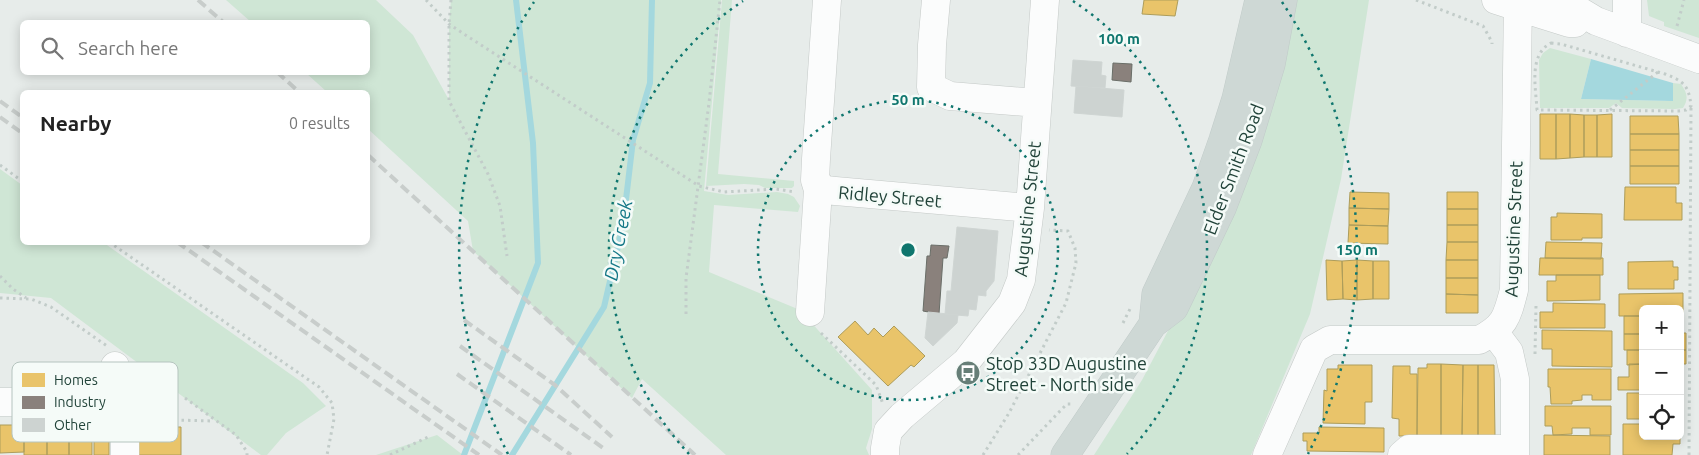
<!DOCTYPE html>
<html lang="en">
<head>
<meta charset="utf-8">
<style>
  body { margin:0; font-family:Ubuntu,sans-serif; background:#f6f6f6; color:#222 }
  .controls { position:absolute; right:15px; bottom:15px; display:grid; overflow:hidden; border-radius:8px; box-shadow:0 2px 12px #0003 }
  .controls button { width:45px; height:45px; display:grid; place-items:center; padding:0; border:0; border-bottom:1px solid #e0e0e0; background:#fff; color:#222; font:25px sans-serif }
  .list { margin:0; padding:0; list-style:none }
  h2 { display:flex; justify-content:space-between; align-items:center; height:65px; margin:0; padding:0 20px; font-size:21px }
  h2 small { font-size:16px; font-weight:400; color:#767676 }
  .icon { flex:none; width:28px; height:28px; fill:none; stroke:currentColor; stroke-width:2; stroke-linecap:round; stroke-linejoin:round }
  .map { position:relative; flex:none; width:1699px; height:455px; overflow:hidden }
  .search { position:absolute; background:#fff; box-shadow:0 2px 12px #0003; left:20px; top:20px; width:350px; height:55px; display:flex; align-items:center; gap:12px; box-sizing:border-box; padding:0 18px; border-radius:8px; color:#767676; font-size:19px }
  .panel { position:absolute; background:#fff; box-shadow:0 2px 12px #0003; left:20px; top:90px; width:350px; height:155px; border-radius:8px }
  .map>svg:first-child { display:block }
  .green { fill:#cfe6d5 }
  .water { fill:#a4d8de }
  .homes { fill:#e9c46a; stroke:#ad9d5b }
  .industry { fill:#8a817c; stroke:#6a6e68 }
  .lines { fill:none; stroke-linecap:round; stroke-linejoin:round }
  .stream { stroke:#a4d8de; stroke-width:6 }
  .building { fill:#cdd3d1; stroke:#cfd5d3 }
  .minor-casing { stroke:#c4c9c7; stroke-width:29 }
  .major-casing { stroke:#c1cbc9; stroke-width:29 }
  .path { stroke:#c2ccc9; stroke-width:3; stroke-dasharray:2.5 4; stroke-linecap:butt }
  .minor { stroke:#fbfcfc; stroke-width:28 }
  .major { stroke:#ced8d5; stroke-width:28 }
  .rail { stroke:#c8cdcb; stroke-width:4; stroke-dasharray:10 5; stroke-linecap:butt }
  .ring { fill:none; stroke:#0f766e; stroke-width:2.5; stroke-dasharray:2.5 5 }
  .labels { text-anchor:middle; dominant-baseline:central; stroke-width:5; stroke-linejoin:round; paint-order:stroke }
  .street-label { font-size:18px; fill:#214339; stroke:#f5fbf8 }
  .poi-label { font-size:18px; fill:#214339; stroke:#f5fbf8; text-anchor:start }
  .water-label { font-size:19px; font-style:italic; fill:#147786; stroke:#f5fbf8 }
  .key { fill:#f5fbf8; stroke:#b5c4bf; stroke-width:1 }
  .key-label { font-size:14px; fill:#214339 }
  .centre { fill:#0f766e; stroke:#f5fbf8; stroke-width:2.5 }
  .ring-label { font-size:15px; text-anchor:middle; font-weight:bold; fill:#0f766e; stroke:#f5fbf8; stroke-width:5; stroke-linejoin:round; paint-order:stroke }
</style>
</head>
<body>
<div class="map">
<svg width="1699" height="455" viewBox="0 0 1699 455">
  <rect width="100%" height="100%" fill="#e7ecea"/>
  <!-- green -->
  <path class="green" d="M 226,0 L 376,0 L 413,35 L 449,100 L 449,24 L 451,0 L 721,0 L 704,191 L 728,195 L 777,192 L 788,194 L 794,197 L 800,206 L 798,212 L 714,205 L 709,272 L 800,310 L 872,390 L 872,429 L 866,448 L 869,455 L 726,455 L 642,379 L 632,398 L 473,251 L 468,221 L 368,129 L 368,92 L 327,92 L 306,73 L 368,72 L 368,22 L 251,22 Z
    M 722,0 L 732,0 L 718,174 L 794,181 L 794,186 L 792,188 L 765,188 L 759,185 L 744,184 L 706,186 Z
    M 1294,0 L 1369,0 L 1341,179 L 1310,314 L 1251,455 L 1094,455 L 1142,380 L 1218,236 Z
    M 1647,0 L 1699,0 L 1699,38 L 1664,26 L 1664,22 L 1649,16 Z
    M 1550,48 L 1591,59 L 1581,99 L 1673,101 L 1673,83 L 1681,84 C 1687,93 1689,98 1683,108 L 1675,109 L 1622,108 L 1616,103 L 1609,108 L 1540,108 L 1539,60 L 1543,53 Z
    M 0,169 L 22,185 L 22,242 L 104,243 L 303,383 L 326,406 L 286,433 L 267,455 L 261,455 L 51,298 L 0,293 Z
    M 437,435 L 463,455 L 376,455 Z"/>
  <!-- water -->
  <path class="water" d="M 1591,59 L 1673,83 L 1673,101 L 1581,99 Z"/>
  <!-- homes -->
  <path class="homes" d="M 1144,0 L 1178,0 L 1175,16 L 1142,14 Z
    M 1540,114 L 1556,114 L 1556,159 L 1540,159 Z
    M 1556,114 L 1570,114 L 1570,158 L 1556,159 Z
    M 1570,114 L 1584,115 L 1584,157 L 1570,158 Z
    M 1612,114 L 1612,157 L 1597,157 L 1597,115 Z
    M 1584,115 L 1597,115 L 1597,157 L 1584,157 Z
    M 1630,116 L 1678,116 L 1679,134 L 1630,134 Z
    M 1630,134 L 1679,134 L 1679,150 L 1630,150 Z
    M 1630,150 L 1679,150 L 1679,166 L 1630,166 Z
    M 1630,166 L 1679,166 L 1679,184 L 1630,184 Z
    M 1625,187 L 1676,187 L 1676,203 L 1682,203 L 1682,220 L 1624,220 Z
    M 1350,192 L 1389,193 L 1389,209 L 1349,208 Z
    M 1447,192 L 1478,192 L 1478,209 L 1447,209 Z
    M 1349,208 L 1389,209 L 1388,226 L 1349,225 Z
    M 1447,209 L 1478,209 L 1478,225 L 1447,225 Z
    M 1557,213 L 1602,214 L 1602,238 L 1582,238 L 1582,240 L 1551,240 L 1551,217 L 1557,217 Z
    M 1349,225 L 1388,226 L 1388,244 L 1348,243 Z
    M 1447,225 L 1478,225 L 1478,242 L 1447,242 Z
    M 1447,242 L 1478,242 L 1478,260 L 1446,260 Z
    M 1546,242 L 1602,243 L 1601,259 L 1545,258 Z
    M 1540,258 L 1603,258 L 1603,275 L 1539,275 Z
    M 1326,260 L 1342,261 L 1343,299 L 1327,300 Z
    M 1357,260 L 1373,261 L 1373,299 L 1357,300 Z
    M 1357,260 L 1357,300 L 1343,299 L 1342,261 Z
    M 1446,260 L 1478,260 L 1478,278 L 1446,278 Z
    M 1373,261 L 1389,261 L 1389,299 L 1373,299 Z
    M 1673,261 L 1673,267 L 1678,267 L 1678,280 L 1674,280 L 1674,289 L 1628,289 L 1628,262 Z
    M 1556,275 L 1600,275 L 1600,300 L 1547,301 L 1547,281 L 1556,281 Z
    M 1446,278 L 1478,278 L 1478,295 L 1446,294 Z
    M 1683,293 L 1683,315 L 1680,316 L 1680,309 L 1643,309 L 1643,316 L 1619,316 L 1619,294 Z
    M 1446,294 L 1478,295 L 1478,313 L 1446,313 Z
    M 1553,303 L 1605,304 L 1605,328 L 1540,328 L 1540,312 L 1553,312 Z
    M 1624,316 L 1643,316 L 1643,334 L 1624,334 Z
    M 855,321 L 868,335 L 874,328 L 883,337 L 894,326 L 925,356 L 914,367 L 911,365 L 888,386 L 838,337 Z
    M 1542,330 L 1612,331 L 1612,367 L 1552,366 L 1552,349 L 1542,349 Z
    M 1680,333 L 1686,333 L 1686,350 L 1680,350 Z
    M 1624,334 L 1643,334 L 1643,350 L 1624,350 Z
    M 1627,350 L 1643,350 L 1643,364 L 1627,365 Z
    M 1680,350 L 1686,350 L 1686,364 L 1680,364 Z
    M 1427,364 L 1441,364 L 1441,436 L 1417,436 L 1418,368 L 1427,368 Z
    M 1441,364 L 1463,365 L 1462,437 L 1441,436 Z
    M 1629,364 L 1643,364 L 1643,390 L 1618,390 L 1618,377 L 1629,377 Z
    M 1680,364 L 1683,364 L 1683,384 L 1680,384 Z
    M 1338,365 L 1372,365 L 1372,402 L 1365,402 L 1365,424 L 1323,423 L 1324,390 L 1327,391 L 1327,369 L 1338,369 Z
    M 1463,365 L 1478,365 L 1478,437 L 1462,437 Z
    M 1478,365 L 1494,365 L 1495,436 L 1478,437 Z
    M 1393,366 L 1410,366 L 1410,374 L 1417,374 L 1417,436 L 1399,436 L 1399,419 L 1392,418 Z
    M 1548,369 L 1611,369 L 1611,400 L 1592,400 L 1592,395 L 1582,395 L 1582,400 L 1572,401 L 1572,404 L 1551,404 L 1550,387 L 1548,387 Z
    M 1627,393 L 1643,393 L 1643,419 L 1627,419 Z
    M 1545,406 L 1611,406 L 1611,435 L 1590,435 L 1590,428 L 1572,428 L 1572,434 L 1553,435 L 1552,426 L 1545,426 Z
    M 77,424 L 92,424 L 92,455 L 69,455 L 69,429 L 77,429 Z
    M 94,424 L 109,424 L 109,455 L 94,455 Z
    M 1623,424 L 1643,424 L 1643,436 L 1680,436 L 1680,444 L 1673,444 L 1672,455 L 1623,455 Z
    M 0,425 L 24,425 L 24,452 L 0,453 Z
    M 47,427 L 69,427 L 69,455 L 47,455 Z
    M 47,427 L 47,455 L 24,455 L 24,428 Z
    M 139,427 L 162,427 L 163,433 L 169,433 L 169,427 L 181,427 L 181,455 L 135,455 Z
    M 1319,427 L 1384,428 L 1384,452 L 1307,451 L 1307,441 L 1303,441 L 1303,433 L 1319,433 Z
    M 1544,435 L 1610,436 L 1610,455 L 1544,455 Z"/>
  <!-- industry -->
  <path class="industry" d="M 1113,63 L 1132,64 L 1131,82 L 1112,80 Z
    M 931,245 L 949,246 L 947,258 L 943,258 L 939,314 L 923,311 L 927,256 L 930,256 Z"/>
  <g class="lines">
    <!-- stream -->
    <path class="stream" d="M 464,455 L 538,263 L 533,143 L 516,0
      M 512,455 L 604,307 L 623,225 L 633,140 L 650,83 L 652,0"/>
  </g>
  <!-- building -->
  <path class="building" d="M 1073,60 L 1102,62 L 1101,75 L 1106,76 L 1105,88 L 1071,86 Z
    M 1076,86 L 1124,90 L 1122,117 L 1074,113 Z
    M 957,227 L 998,231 L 994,281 L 986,291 L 986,296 L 978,295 L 976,310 L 969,309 L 968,316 L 945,314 L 947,291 L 951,291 Z
    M 928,312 L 958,315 L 957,323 L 933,346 L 925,338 Z"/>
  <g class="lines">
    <defs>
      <path id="minor" d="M 936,0 L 932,45 L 931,87 L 950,96 L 1037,103
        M 1496,0 L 1569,23 L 1575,23
        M 1552,0 L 1571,6 L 1596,21 L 1699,59
        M 1627,33 L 1627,0
        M 815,180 L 824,190 L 1030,208
        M 810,312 L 818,190 L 815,180 L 816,159 L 827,0
        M 1494,332 L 1509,352 L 1515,379 L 1515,455
        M 115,366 L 116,402
        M 0,402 L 161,402
        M 125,402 L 125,455
        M 885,455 L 885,448 L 888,431 L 902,416 L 966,362 L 1012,303 L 1021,280 L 1030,208 L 1045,0
        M 1267,455 L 1314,349 L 1330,340 L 1479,340 C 1505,327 1507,317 1514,290 L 1518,0
        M 1402,455 L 1409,449 L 1515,449"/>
      <path id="major" d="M 1153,324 L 1156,294 L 1206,188 L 1223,140 L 1236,99 L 1259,0
        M 1065,455 L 1153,324 L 1174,308 L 1222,208 L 1248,140 L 1271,64 L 1283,0"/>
    </defs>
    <!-- minor casing -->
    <use href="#minor" class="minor-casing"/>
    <!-- major casing -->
    <use href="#major" class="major-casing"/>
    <!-- path -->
    <path class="path" d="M 426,0 L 449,24 L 464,34 L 699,186 L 724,192 L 776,189 L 795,192
      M 451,0 L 449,24 L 449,101 L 488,174 L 500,206 L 507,256
      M 1416,0 L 1483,26 L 1492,42 L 1492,44
      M 1677,26 L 1684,0
      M 1551,43 L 1561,44 L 1665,74 C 1683,81 1689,85 1691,106 L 1686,110 L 1679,111 L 1537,110 C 1536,88 1528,55 1551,43 Z
      M 1610,110 L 1658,72
      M 0,165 L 22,181
      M 109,242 L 319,387 L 332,403 L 334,419 L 327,455
      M 0,276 L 13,289 L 26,298
      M 0,298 L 31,299 L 51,307 L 107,346
      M 686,314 L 686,278 L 709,103 L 720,0
      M 1123,323 L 1130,309
      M 821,333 L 876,385 L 883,404
      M 1535,354 L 1536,306
      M 138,368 L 154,378
      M 185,398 L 236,435 L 247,452 L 247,455
      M 175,420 L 213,421
      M 390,455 L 428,437
      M 983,455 L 1009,413 L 1066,303 L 1076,263 L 1075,248 L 1068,231 L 1049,230
      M 1018,455 L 1061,410 L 1067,404 L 1072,404
      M 1689,455 L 1691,106"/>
    <!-- minor -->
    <use href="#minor" class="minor"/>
    <!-- major -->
    <use href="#major" class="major"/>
    <!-- rail -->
    <path class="rail" d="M 198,0 L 223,22
      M 277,72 L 299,92
      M 0,101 L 22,117
      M 0,117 L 22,133
      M 368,155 L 695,455
      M 177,242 L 479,455
      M 201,242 L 502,455
      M 464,320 L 555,385 L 612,437
      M 460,346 L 606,450
      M 457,374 L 571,455"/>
  </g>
  <!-- distance rings -->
  <g class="ring">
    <circle cx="908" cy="250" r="150"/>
    <path d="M689 454A299 299 0 0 1 743 1M1073 1A299 299 0 0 1 1127 454"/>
    <path d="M508 454A449 449 0 0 1 534 2M1282 2A449 449 0 0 1 1308 454"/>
  </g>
  <!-- icons -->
  <defs>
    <symbol id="bus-disc" viewBox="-11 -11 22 22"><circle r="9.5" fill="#667e77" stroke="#f5fbf8"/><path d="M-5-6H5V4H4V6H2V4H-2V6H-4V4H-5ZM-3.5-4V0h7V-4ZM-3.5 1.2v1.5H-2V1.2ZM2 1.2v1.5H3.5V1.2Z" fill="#fff"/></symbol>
  </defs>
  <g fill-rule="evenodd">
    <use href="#bus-disc" x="954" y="359" width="28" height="28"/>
  </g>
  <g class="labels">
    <!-- street labels -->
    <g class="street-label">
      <text transform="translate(1233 169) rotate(-69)">Elder Smith Road</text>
      <text transform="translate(890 196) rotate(5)">Ridley Street</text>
      <text transform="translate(1027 209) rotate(-84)">Augustine Street</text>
      <text transform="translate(1513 229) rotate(-88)">Augustine Street</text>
    </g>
    <!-- poi labels -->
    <g class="poi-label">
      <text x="986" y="363">Stop 33D Augustine<tspan x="986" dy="21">Street - North side</tspan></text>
    </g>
    <!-- water labels -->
    <g class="water-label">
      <text transform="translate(618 240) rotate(-79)">Dry Creek</text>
    </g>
  </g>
  <!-- legend -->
  <rect x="12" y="362" width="166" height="80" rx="8" class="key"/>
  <rect x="22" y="373" width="23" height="14" fill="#e9c46a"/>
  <rect x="22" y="396" width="23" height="13" fill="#8a817c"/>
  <rect x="22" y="418" width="23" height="14" fill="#cdd3d1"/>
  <g class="key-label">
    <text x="54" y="385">Homes</text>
    <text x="54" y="407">Industry</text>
    <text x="54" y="430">Other</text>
  </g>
  <circle cx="908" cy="250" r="8" class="centre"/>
  <g class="ring-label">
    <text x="1119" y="44">100 m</text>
    <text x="908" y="105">50 m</text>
    <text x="1357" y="255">150 m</text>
  </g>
</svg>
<div class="controls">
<button>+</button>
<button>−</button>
<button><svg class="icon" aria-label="locate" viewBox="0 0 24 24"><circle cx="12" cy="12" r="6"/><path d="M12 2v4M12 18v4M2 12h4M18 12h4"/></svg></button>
</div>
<div class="search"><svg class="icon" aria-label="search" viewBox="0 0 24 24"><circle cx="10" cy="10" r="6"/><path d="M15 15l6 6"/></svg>Search here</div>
<section class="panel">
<h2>Nearby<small>0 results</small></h2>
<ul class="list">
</ul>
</section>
</div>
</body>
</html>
